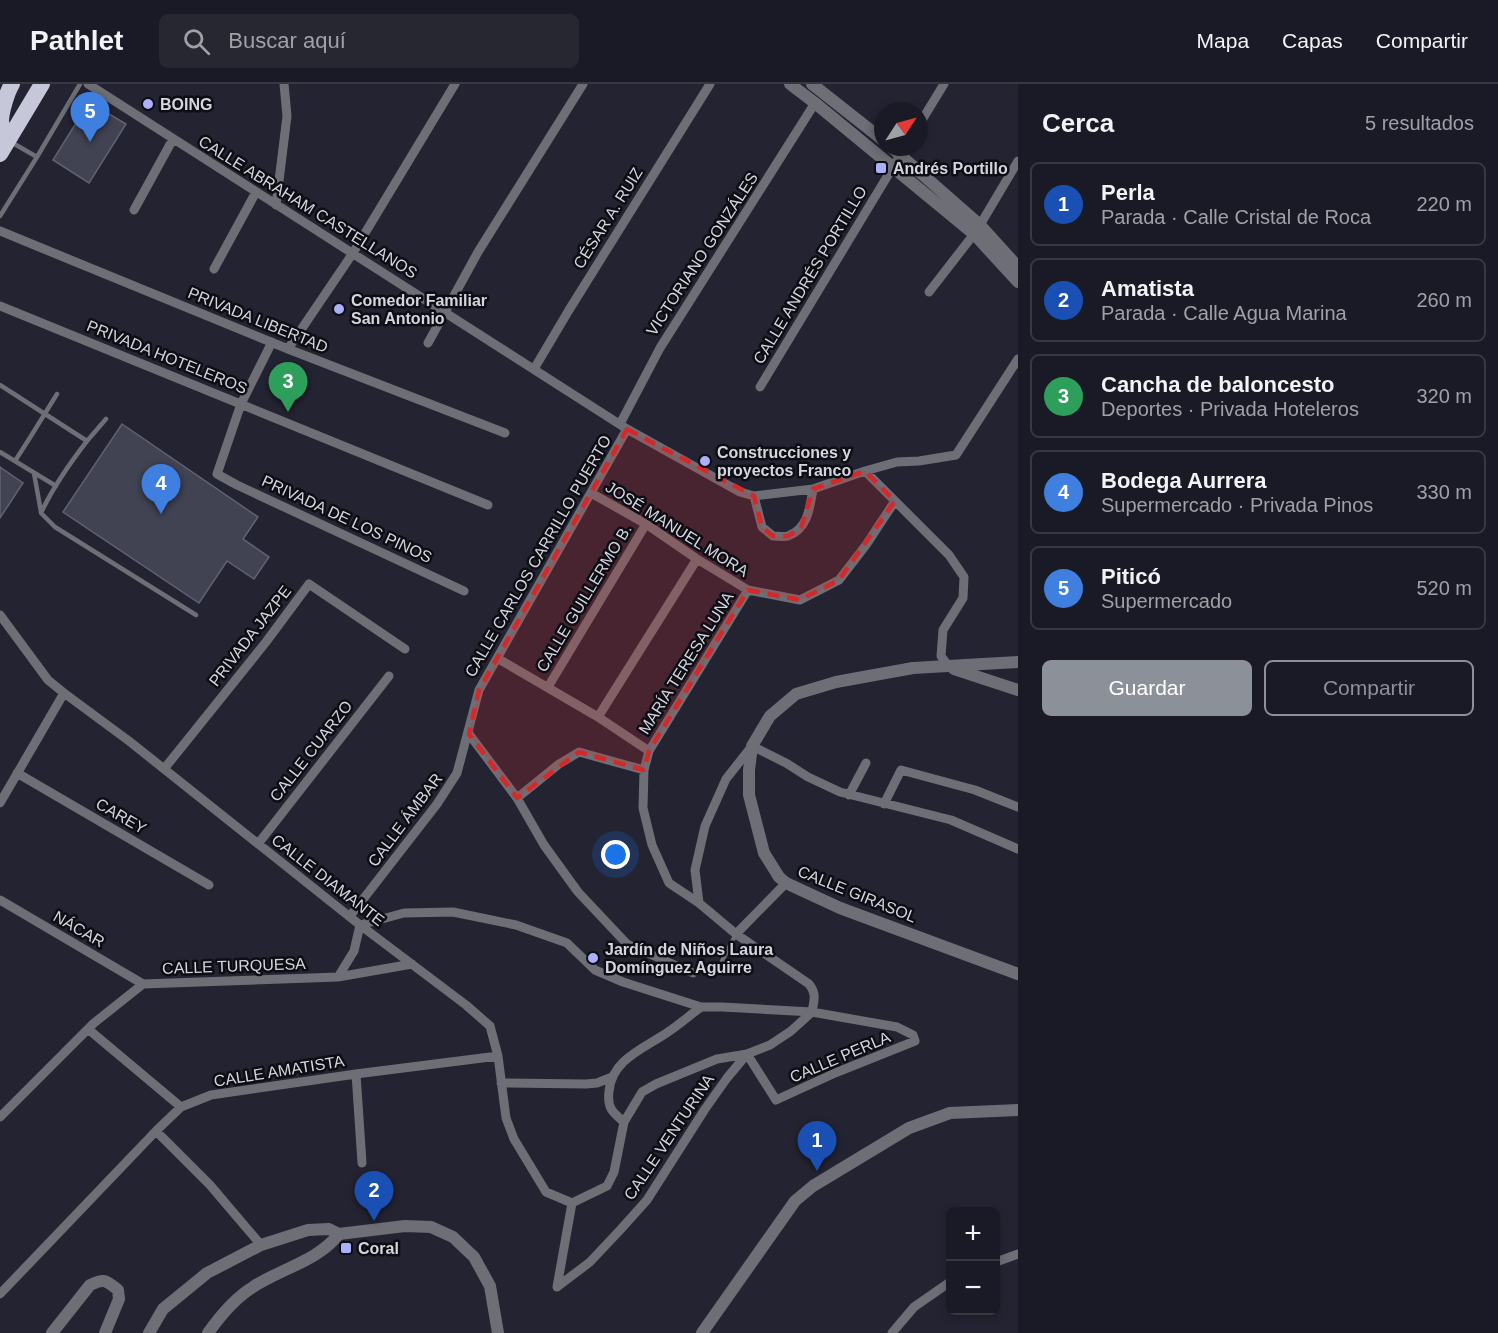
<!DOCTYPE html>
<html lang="es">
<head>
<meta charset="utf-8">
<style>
  body { margin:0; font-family:Arial,sans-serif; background:#272732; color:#f1f3f6 }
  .controls { position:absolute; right:18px; bottom:18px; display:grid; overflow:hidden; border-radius:9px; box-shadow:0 3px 9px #0003 }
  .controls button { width:54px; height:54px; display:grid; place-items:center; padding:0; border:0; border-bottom:2px solid #383843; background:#1a1a26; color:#f1f3f6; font:30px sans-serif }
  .compass { position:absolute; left:874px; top:18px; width:54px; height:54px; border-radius:50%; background:#1a1a26; box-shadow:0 3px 9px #0003; rotate:54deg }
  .you { position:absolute; left:616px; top:771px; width:21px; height:21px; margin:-15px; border:4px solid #fff; border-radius:50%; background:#1a73e8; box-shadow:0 0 0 9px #1a73e833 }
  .badge { display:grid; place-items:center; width:39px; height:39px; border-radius:50%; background:#8c9099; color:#fff; font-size:20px; font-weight:700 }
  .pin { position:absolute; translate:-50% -50px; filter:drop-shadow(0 2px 3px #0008) }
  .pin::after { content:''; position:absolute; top:32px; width:21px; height:18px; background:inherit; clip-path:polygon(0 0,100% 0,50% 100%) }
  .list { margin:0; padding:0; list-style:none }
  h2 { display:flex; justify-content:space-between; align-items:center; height:78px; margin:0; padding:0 24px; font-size:26px }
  h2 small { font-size:20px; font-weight:400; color:#9fa1a7 }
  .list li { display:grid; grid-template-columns:39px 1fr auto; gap:18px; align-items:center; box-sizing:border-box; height:84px; margin:0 12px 12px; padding:0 12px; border:2px solid #383843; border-radius:9px }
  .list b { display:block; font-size:22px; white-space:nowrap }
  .list p { margin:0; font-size:20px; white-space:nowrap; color:#9fa1a7 }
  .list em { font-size:20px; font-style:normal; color:#9fa1a7 }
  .actions { display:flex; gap:12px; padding:18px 24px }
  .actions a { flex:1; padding:14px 0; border:2px solid #8c9099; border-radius:9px; text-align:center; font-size:21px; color:#8c9099 }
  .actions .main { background:#8c9099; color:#fff }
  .icon { flex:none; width:33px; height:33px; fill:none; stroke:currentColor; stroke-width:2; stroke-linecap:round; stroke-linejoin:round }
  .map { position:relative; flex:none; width:1018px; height:1249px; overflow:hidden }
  header { display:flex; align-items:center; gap:36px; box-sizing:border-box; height:84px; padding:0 30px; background:#1a1a26; border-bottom:2px solid #383843 }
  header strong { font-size:28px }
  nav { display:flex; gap:33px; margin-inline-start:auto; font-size:21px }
  .search { width:420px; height:54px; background:#272732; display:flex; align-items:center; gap:15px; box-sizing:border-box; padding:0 21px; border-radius:9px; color:#9fa1a7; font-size:22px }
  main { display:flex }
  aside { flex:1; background:#1a1a26 }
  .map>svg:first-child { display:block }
  .building { fill:#414252; stroke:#616273; stroke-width:1.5 }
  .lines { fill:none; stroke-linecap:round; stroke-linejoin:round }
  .service { stroke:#6d6e76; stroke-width:4.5 }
  .minor { stroke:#6d6e76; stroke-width:9 }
  .tertiary { stroke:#6d6e76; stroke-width:12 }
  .trunk { stroke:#c6c7d8; stroke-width:16 }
  .marked { fill:#d62828; fill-opacity:0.2; stroke:#d62828; stroke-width:4.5; stroke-dasharray:12 8; stroke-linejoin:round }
  .poi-dot { fill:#acaffb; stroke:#0d0d14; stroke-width:2 }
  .labels { text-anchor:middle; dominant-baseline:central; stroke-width:5; stroke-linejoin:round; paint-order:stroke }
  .poi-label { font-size:16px; font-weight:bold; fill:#d4d5df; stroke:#0d0d14; text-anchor:start }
  .street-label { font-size:16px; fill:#d4d5df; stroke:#0d0d14 }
</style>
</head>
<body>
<header>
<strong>Pathlet</strong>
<div class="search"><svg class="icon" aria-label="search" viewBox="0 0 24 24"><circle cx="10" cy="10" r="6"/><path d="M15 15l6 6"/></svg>Buscar aquí</div>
<nav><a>Mapa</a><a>Capas</a><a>Compartir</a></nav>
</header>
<main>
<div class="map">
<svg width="1018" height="1249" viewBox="0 0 1018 1249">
  <rect width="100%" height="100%" fill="#232332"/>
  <!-- building -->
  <path class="building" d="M 89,18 L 126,40 L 89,99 L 53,76 Z
    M 122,340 L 258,433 L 243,455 L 269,473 L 254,495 L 227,477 L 199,519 L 63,428 Z
    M 0,383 L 23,399 L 0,434 Z"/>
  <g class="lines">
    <!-- service -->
    <path class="service" d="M 11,58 L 37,73
      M 0,132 L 37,73 L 80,0
      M 0,301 L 87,357 C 70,379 53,403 41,429 L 55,443 L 196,531
      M 87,357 L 106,335
      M 0,368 L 56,402
      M 15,377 L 31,352 L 57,310
      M 34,389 L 41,428
      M 722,877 L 736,850"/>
    <!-- minor -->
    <path class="minor" d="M 88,0 L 627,345 L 740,408 L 754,412 L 813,405 L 865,387 L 897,378 L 919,377 L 956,371 L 1018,275
      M 919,41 L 944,0
      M 276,121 L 287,32 L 284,0
      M 134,126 L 173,55
      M 980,141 L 1018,77
      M 0,147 L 288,265 L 505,349
      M 214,185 L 256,108
      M 929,208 L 974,150
      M 0,222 L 488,421
      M 272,258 L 241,320 L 217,390 L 237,401 L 464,507
      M 428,259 L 478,168 L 583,0
      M 288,265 L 353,169 L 455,0
      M 534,285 L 569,226 L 710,0
      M 760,303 L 905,63
      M 620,340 L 660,264 L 815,19
      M 865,387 L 949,471 L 964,493 L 963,514 L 943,546 L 941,572 L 949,583
      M 591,409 L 646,440 L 697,475 L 748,506 L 800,516 L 839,496 L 866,461 L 895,417
      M 754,412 L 762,443 L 773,452 C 778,452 784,453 788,452 C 808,445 810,423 813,405
      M 748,506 L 649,667 L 644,686 L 643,724 L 652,761 L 669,799 L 699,819 L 736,850 L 809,900 C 817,910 814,916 812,928
      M 0,531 L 48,596 L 64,609 L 129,657 L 360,841 L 466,921 L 490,942 L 498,972 L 506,1034 L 514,1055 L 546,1108 L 572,1119 L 557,1203
      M 497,574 L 598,633 L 649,667
      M 548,603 L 646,440
      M 598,633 L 697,475
      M 469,650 L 517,714 L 544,761 L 578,808 L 627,860 L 693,889
      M 164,685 L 266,558 L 309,500 L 405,565
      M 17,689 L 209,801
      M 849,711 L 866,679
      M 517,714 L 559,680 L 579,668 L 644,686
      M 0,719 L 64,609
      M 884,720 L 901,686 L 975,706 L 1018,723
      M 258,760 L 389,592
      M 0,816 L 143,900
      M 699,819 L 695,786 L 705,742 L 726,695 L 752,662 L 786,679 L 808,693 L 840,708 L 951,736 L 1018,765
      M 350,832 L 437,720 L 457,689 L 479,606 L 627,345
      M 736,850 L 786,799
      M 338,893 L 354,867 L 360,841 L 404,829 L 453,828 L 516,841 L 567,859 L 595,886 L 623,898 L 701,923 L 722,923 L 812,928 L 897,943 L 913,951 L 915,957 L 835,989 L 776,1016 L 747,970
      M 88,945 L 181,1023
      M 356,990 L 362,1079
      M 501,999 L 586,1000 L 597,999 L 612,993
      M 0,1033 L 94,939 L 143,900 L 338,893 L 412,880
      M 624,1038 L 642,1008 L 656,1000 L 717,975 L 747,970 L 770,961 L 791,947 L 812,928
      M 156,1047 L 210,1101 L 261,1161
      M 572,1119 L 607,1102 L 614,1088 L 624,1038 C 612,1028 607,1024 609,1007 C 612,975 645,964 668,948 C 680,940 690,931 701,923
      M 996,1178 L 1018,1170
      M 557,1203 L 590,1178 L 621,1145 L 647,1116 L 705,1025 L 727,994 L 747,970
      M 0,1210 L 156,1047 L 181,1023 L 211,1011 L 356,990 L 498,972
      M 892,1249 L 914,1223 L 950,1198"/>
    <!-- tertiary -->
    <path class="tertiary" d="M 790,0 L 815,19 L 974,150 L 1018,198
      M 812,0 L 883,56
      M 891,63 L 980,141 L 1018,183
      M 1018,578 L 913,584 L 836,598 L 796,610 L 770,632 L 752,662 L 749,686 L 749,711 L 764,769 L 779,793 L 786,799 L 840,824 L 1018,890
      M 954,585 L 1018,606
      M 52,1249 L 90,1201 C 104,1194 106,1196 118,1206 L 119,1215 L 105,1249
      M 149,1249 L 163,1225 L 207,1189 L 261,1161 L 308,1146 L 329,1145 L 339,1150
      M 208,1249 C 220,1232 235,1214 253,1203 C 280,1185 318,1177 339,1150 L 405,1142 L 431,1143 L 453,1153 L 474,1173 L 490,1202 L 498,1249
      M 702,1249 L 795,1117 L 813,1102 L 909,1044 L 950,1029 L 1018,1026"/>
    <!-- trunk -->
    <path class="trunk" d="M 8,56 C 5,51 2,45 1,38 C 1,28 7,8 12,0
      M 0,70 L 42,0"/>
  </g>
  <!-- marked area -->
  <path class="marked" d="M 627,345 L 754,412 L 762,443 L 773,452 L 788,452 L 801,444 L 813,405 L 865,387 L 895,417 L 839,496 L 800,516 L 748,506 L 649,667 L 644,686 L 579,668 L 517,714 L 469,650 L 479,606 Z"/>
  <!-- markers -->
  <g class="poi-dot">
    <circle cx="148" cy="20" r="6"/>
    <rect x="875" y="78" width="12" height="12" rx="3"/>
    <circle cx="339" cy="225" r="6"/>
    <circle cx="705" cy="377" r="6"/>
    <circle cx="593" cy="874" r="6"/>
    <rect x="340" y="1158" width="12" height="12" rx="3"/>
  </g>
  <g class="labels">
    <!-- poi labels -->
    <g class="poi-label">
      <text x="160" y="20">BOING</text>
      <text x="893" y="84">Andrés Portillo</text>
      <text x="351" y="216">Comedor Familiar<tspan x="351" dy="18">San Antonio</tspan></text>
      <text x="717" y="368">Construcciones y<tspan x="717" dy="18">proyectos Franco</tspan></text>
      <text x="605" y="865">Jardín de Niños Laura<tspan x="605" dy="18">Domínguez Aguirre</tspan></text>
      <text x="358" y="1164">Coral</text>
    </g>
    <!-- street labels -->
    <g class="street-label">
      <text transform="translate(308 123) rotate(32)">CALLE ABRAHAM CASTELLANOS</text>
      <text transform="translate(608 134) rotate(-58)">CÉSAR A. RUIZ</text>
      <text transform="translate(702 170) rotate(-57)">VICTORIANO GONZÁLES</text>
      <text transform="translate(810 191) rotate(-59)">CALLE ANDRÉS PORTILLO</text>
      <text transform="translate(258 236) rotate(22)">PRIVADA LIBERTAD</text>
      <text transform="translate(167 273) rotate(22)">PRIVADA HOTELEROS</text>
      <text transform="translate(347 435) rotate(25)">PRIVADA DE LOS PINOS</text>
      <text transform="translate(677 445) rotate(32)">JOSÉ MANUEL MORA</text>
      <text transform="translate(538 472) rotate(-60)">CALLE CARLOS CARRILLO PUERTO</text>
      <text transform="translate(584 514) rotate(-59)">CALLE GUILLERMO B.</text>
      <text transform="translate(250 552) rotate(-52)">PRIVADA JAZPE</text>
      <text transform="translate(686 579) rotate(-58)">MARÍA TERESA LUNA</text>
      <text transform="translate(311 667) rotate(-52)">CALLE CUARZO</text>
      <text transform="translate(121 732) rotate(30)">CAREY</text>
      <text transform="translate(405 736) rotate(-53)">CALLE ÁMBAR</text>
      <text transform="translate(328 796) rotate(38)">CALLE DIAMANTE</text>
      <text transform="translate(857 810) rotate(22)">CALLE GIRASOL</text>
      <text transform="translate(79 845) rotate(30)">NÁCAR</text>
      <text transform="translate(234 882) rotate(-2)">CALLE TURQUESA</text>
      <text transform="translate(840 973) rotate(-23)">CALLE PERLA</text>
      <text transform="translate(279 987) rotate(-9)">CALLE AMATISTA</text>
      <text transform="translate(669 1053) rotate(-56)">CALLE VENTURINA</text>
    </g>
  </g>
</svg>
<div class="controls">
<button>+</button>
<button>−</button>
</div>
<svg class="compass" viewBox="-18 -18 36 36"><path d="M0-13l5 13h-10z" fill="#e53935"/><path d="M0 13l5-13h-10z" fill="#9fa1a7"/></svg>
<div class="you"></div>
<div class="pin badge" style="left:817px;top:1087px;background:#1a4fb4">1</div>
<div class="pin badge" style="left:374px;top:1137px;background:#1a4fb4">2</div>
<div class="pin badge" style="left:288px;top:328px;background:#2e9e5b">3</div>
<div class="pin badge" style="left:161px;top:430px;background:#3f7fe0">4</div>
<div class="pin badge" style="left:90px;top:58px;background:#3f7fe0">5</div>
</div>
<aside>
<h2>Cerca<small>5 resultados</small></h2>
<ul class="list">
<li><span class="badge" style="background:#1a4fb4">1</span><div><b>Perla</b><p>Parada · Calle Cristal de Roca</p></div><em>220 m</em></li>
<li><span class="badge" style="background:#1a4fb4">2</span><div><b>Amatista</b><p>Parada · Calle Agua Marina</p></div><em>260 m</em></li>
<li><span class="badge" style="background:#2e9e5b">3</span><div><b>Cancha de baloncesto</b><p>Deportes · Privada Hoteleros</p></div><em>320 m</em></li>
<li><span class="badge" style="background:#3f7fe0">4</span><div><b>Bodega Aurrera</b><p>Supermercado · Privada Pinos</p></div><em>330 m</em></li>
<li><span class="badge" style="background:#3f7fe0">5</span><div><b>Piticó</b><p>Supermercado</p></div><em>520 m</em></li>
</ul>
<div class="actions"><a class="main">Guardar</a><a>Compartir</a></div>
</aside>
</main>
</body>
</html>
